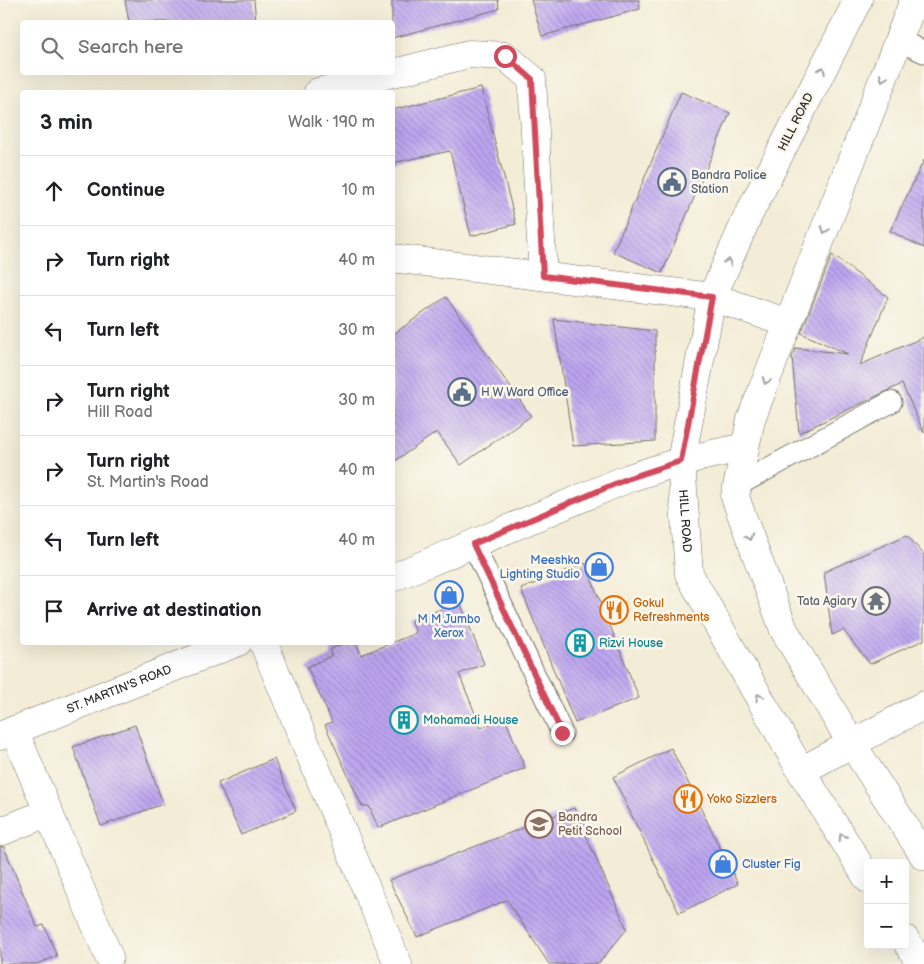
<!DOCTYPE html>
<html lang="en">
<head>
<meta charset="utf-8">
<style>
  body { margin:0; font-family:"Balsamiq Sans",sans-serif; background:#f2f2f2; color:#202124 }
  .controls { position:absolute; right:15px; bottom:15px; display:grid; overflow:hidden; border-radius:5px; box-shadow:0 5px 20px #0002 }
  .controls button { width:45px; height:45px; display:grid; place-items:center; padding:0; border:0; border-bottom:1px solid #e0e0e0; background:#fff; color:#202124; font:25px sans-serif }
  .stop { position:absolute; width:15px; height:15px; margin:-11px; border:4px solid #d1495b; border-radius:50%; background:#fff }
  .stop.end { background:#d1495b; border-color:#fff; box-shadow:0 1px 5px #0008 }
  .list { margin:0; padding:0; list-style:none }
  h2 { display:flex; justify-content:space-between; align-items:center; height:65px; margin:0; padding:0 20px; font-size:21px }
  h2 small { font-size:16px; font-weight:400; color:#757577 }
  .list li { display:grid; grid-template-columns:32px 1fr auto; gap:15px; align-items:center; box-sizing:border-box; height:70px; padding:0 20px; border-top:1px solid #e0e0e0 }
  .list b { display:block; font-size:19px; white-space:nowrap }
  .list p { margin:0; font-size:16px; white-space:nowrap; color:#757577 }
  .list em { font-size:16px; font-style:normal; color:#757577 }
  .icon { flex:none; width:28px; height:28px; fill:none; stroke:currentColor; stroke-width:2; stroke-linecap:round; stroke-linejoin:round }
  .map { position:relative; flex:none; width:924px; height:964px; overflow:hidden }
  .search { position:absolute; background:#fff; box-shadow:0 5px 20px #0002; left:20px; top:20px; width:375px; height:55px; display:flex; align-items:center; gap:12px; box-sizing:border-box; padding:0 18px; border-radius:5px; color:#757577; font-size:19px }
  .panel { position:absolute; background:#fff; box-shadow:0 5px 20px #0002; left:20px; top:90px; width:375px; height:555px; border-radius:5px }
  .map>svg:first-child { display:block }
  .building { fill:url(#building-back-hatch) }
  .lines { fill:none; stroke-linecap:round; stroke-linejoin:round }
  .service-casing { stroke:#716f67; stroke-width:23 }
  .minor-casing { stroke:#716f67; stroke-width:29 }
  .secondary-casing { stroke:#716f67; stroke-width:29 }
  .service { stroke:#fff; stroke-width:21 }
  .minor { stroke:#fff; stroke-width:28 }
  .secondary { stroke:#fff; stroke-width:28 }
  .oneway { stroke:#a0a0a0 }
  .route { stroke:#d1495b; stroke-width:6 }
  .labels { text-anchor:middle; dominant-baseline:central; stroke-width:5; stroke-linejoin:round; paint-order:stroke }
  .street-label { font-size:12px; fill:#2b2b2b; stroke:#fbf7ec }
  .service-label { font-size:12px; fill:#4e5e75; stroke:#fbf7ec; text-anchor:start }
  .shop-label { font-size:12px; fill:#366cbe; stroke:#fbf7ec; text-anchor:end }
  .worship-label { font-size:12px; fill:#5b616d; stroke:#fbf7ec; text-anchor:end }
  .food-label { font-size:12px; fill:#c56008; stroke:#fbf7ec; text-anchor:start }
  .culture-label { font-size:12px; fill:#0d838f; stroke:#fbf7ec; text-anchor:start }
  .education-label { font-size:12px; fill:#785e54; stroke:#fbf7ec; text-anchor:start }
</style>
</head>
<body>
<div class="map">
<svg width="924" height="964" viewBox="0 0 924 964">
  <defs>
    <pattern id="building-back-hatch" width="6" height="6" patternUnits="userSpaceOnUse" patternTransform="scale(1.25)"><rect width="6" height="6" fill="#bda5f1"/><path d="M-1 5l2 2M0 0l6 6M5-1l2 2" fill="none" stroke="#9a87c3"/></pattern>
  </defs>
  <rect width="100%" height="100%" fill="#fbf7ec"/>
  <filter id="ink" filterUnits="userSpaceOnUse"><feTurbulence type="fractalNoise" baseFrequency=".02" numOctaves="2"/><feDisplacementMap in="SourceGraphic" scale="10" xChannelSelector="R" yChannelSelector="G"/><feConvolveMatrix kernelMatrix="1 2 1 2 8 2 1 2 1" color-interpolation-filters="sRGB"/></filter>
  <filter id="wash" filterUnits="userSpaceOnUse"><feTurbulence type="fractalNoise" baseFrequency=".0096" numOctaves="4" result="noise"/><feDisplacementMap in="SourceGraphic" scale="20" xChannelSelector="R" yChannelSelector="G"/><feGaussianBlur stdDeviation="1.12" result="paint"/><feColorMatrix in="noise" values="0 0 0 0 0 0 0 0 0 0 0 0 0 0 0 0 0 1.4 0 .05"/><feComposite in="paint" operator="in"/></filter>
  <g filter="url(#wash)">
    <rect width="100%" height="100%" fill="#f3ecd6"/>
    <g id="blocks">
      <!-- building -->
      <path class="building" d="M 125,0 L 254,0 L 256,22 L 129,22 Z
        M 392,0 L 498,0 L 499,9 L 392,38 Z
        M 531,0 L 639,0 L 640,9 L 542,36 Z
        M 481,88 L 516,224 L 471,236 L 450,151 L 392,163 L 392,110 Z
        M 681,92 L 730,113 L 662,273 L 613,252 Z
        M 924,160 L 924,248 L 890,231 Z
        M 832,255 L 888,297 L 860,365 L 924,337 L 924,433 L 902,384 L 799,433 L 792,357 L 796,348 L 848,354 L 801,333 Z
        M 446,297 L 531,416 L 461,465 L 437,432 L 392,463 L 392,335 Z
        M 554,319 L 655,331 L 655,441 L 573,446 Z
        M 907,535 L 924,555 L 924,640 L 870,664 L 843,630 L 832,635 L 824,572 Z
        M 585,563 L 639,698 L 575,723 L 521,589 Z
        M 460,602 L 484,664 L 459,674 L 481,728 L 505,718 L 525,768 L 378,828 L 369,806 L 362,806 L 325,725 L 332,722 L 307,667 L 331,656 L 331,649 L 347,642 L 356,642 L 361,655 L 416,633 L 411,621 Z
        M 135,725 L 163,804 L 101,826 L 73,747 Z
        M 671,748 L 738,884 L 679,913 L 613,777 Z
        M 274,759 L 296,811 L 241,835 L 218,783 Z
        M 574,808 L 627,929 L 598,964 L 549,964 L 507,900 L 417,937 L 389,880 Z
        M 0,847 L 4,847 L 37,927 L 44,925 L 57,956 L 37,964 L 0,964 Z"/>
    </g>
  </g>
  <g filter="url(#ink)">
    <use href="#blocks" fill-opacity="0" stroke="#716f67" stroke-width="1"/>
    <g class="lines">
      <defs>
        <path id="service" d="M 898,40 L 924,52
          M 738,485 L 891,402
          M 473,544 L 562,733"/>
        <g id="minor">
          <path d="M 318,92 L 469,54 L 505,56 L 532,79 L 543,276"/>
          <path d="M 392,258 L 712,297 L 788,323"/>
          <path d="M 392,578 L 629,478 L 681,461 L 745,447"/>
          <path d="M 263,642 L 398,964"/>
          <path d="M 14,730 L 109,957"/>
          <path id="s1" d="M 0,736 L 238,642"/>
          <path d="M 801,771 L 924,705"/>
          <path d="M 0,832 L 49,812"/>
        </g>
        <g id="secondary">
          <path id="s2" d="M 858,0 L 748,216 L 712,297 L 681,461 L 689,574 L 801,771 L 868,879"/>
          <path d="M 914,0 L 751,419 L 735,497 L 784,630 L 852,744 L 924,856"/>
          <path d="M 905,939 L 921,964"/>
        </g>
      </defs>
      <!-- service casing -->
      <use href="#service" class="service-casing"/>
      <!-- minor casing -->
      <use href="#minor" class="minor-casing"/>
      <!-- secondary casing -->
      <use href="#secondary" class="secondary-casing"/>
      <!-- service -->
      <use href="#service" class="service"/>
      <!-- minor -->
      <use href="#minor" class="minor"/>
      <!-- secondary -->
      <use href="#secondary" class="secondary"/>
    </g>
    <!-- one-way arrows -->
    <defs><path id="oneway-chevron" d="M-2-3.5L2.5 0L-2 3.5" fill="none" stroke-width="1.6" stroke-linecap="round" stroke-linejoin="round" transform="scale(1.25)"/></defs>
    <g class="oneway">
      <use href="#oneway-chevron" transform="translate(822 70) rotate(-63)"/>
      <use href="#oneway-chevron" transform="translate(883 78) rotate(111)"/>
      <use href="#oneway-chevron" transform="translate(825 230) rotate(111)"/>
      <use href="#oneway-chevron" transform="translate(728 262) rotate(-66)"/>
      <use href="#oneway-chevron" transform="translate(766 381) rotate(111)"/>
      <use href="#oneway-chevron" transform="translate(749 537) rotate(70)"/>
      <use href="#oneway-chevron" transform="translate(759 697) rotate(-119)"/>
      <use href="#oneway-chevron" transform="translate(842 837) rotate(-122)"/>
    </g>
  </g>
  <g class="lines" filter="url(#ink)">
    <!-- route -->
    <path class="route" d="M 505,56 L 532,79 L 543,276 L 712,297 L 681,461 L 629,478 L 473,544 L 562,733"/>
  </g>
  <!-- icons -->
  <defs>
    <symbol id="civic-ring" viewBox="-11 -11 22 22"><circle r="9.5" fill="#fbf7ec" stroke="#5c6f8a" stroke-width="1.5"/><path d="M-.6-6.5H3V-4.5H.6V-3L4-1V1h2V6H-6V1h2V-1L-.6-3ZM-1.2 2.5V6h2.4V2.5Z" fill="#5c6f8a"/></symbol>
    <symbol id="shop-ring" viewBox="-11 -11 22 22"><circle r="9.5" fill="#fbf7ec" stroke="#3f7fe0" stroke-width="1.5"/><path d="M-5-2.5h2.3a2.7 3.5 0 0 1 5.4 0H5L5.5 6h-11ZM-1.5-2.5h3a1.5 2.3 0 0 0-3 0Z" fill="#3f7fe0"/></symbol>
    <symbol id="temple-ring" viewBox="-11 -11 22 22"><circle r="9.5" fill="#fbf7ec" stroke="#6b7280" stroke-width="1.5"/><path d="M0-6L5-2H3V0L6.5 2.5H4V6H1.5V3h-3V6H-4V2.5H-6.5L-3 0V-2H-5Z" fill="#6b7280"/></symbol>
    <symbol id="restaurant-ring" viewBox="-11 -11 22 22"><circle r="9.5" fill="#fbf7ec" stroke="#e8710a" stroke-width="1.5"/><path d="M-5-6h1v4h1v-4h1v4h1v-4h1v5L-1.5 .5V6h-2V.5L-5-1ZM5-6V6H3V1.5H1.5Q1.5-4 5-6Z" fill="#e8710a"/></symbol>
    <symbol id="building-ring" viewBox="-11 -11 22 22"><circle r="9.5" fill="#fbf7ec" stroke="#0f9aa8" stroke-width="1.5"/><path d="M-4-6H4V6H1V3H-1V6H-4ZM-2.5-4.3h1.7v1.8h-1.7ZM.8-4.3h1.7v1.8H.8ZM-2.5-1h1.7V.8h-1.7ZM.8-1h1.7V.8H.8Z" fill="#0f9aa8"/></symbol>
    <symbol id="school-ring" viewBox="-11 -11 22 22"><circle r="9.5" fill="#fbf7ec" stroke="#8d6e63" stroke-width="1.5"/><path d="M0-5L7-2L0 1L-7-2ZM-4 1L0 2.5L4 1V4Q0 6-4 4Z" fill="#8d6e63"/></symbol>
  </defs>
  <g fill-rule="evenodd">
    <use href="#civic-ring" x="656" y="166" width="32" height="32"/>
    <use href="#civic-ring" x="446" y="376" width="32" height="32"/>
    <use href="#shop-ring" x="583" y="551" width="32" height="32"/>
    <use href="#shop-ring" x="433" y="579" width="32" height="32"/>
    <use href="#temple-ring" x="860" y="585" width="32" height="32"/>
    <use href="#restaurant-ring" x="598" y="594" width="32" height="32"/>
    <use href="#building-ring" x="564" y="627" width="32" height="32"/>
    <use href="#building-ring" x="388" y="704" width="32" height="32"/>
    <use href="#restaurant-ring" x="672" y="783" width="32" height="32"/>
    <use href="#school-ring" x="523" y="808" width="32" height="32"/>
    <use href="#shop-ring" x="707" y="848" width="32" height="32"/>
  </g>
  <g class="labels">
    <!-- street labels -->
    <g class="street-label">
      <text transform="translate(796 122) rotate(-63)">HILL ROAD</text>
      <text stroke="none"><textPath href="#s2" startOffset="558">HILL ROAD</textPath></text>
      <text stroke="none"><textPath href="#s1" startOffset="128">ST. MARTIN'S ROAD</textPath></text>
    </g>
    <!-- service labels -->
    <g class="service-label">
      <text x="691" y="175">Bandra Police<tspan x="691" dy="14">Station</tspan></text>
      <text x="481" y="392">H W Ward Office</text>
    </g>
    <!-- shop labels -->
    <g class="shop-label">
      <text x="580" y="560">Meeshka<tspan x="580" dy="14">Lighting Studio</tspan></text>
      <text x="449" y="619" text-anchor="middle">M M Jumbo<tspan x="449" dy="14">Xerox</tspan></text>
      <text x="742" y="864" text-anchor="start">Cluster Fig</text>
    </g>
    <!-- worship labels -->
    <g class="worship-label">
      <text x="857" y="601">Tata Agiary</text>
    </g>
    <!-- food labels -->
    <g class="food-label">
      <text x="633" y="603">Gokul<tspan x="633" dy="14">Refreshments</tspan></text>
      <text x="707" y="799">Yoko Sizzlers</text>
    </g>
    <!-- culture labels -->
    <g class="culture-label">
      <text x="599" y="643">Rizvi House</text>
      <text x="423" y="720">Mohamadi House</text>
    </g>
    <!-- education labels -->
    <g class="education-label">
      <text x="558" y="817">Bandra<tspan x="558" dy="14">Petit School</tspan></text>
    </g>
  </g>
</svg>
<div class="controls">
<button>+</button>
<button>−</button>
</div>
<div class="stop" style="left:505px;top:56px"></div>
<div class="stop end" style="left:562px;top:733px"></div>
<div class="search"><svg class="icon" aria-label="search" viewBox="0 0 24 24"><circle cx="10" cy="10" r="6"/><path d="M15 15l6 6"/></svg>Search here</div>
<section class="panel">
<h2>3 min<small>Walk · 190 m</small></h2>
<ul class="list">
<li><svg class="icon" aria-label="ahead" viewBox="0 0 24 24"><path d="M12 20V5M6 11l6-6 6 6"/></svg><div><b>Continue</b></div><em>10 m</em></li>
<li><svg class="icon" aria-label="right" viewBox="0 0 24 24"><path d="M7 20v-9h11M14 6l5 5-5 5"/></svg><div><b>Turn right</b></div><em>40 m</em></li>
<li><svg class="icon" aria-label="left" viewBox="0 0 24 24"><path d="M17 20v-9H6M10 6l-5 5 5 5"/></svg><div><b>Turn left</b></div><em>30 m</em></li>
<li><svg class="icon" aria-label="right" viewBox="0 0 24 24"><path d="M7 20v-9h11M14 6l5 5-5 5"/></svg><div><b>Turn right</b><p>Hill Road</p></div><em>30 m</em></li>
<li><svg class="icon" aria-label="right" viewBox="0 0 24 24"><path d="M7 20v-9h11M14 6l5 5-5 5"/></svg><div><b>Turn right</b><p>St. Martin's Road</p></div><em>40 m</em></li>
<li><svg class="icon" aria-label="left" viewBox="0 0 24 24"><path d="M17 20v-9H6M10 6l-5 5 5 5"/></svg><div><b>Turn left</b></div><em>40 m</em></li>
<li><svg class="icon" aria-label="arrive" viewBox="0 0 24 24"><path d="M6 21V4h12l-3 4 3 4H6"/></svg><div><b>Arrive at destination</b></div></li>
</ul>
</section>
</div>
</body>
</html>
